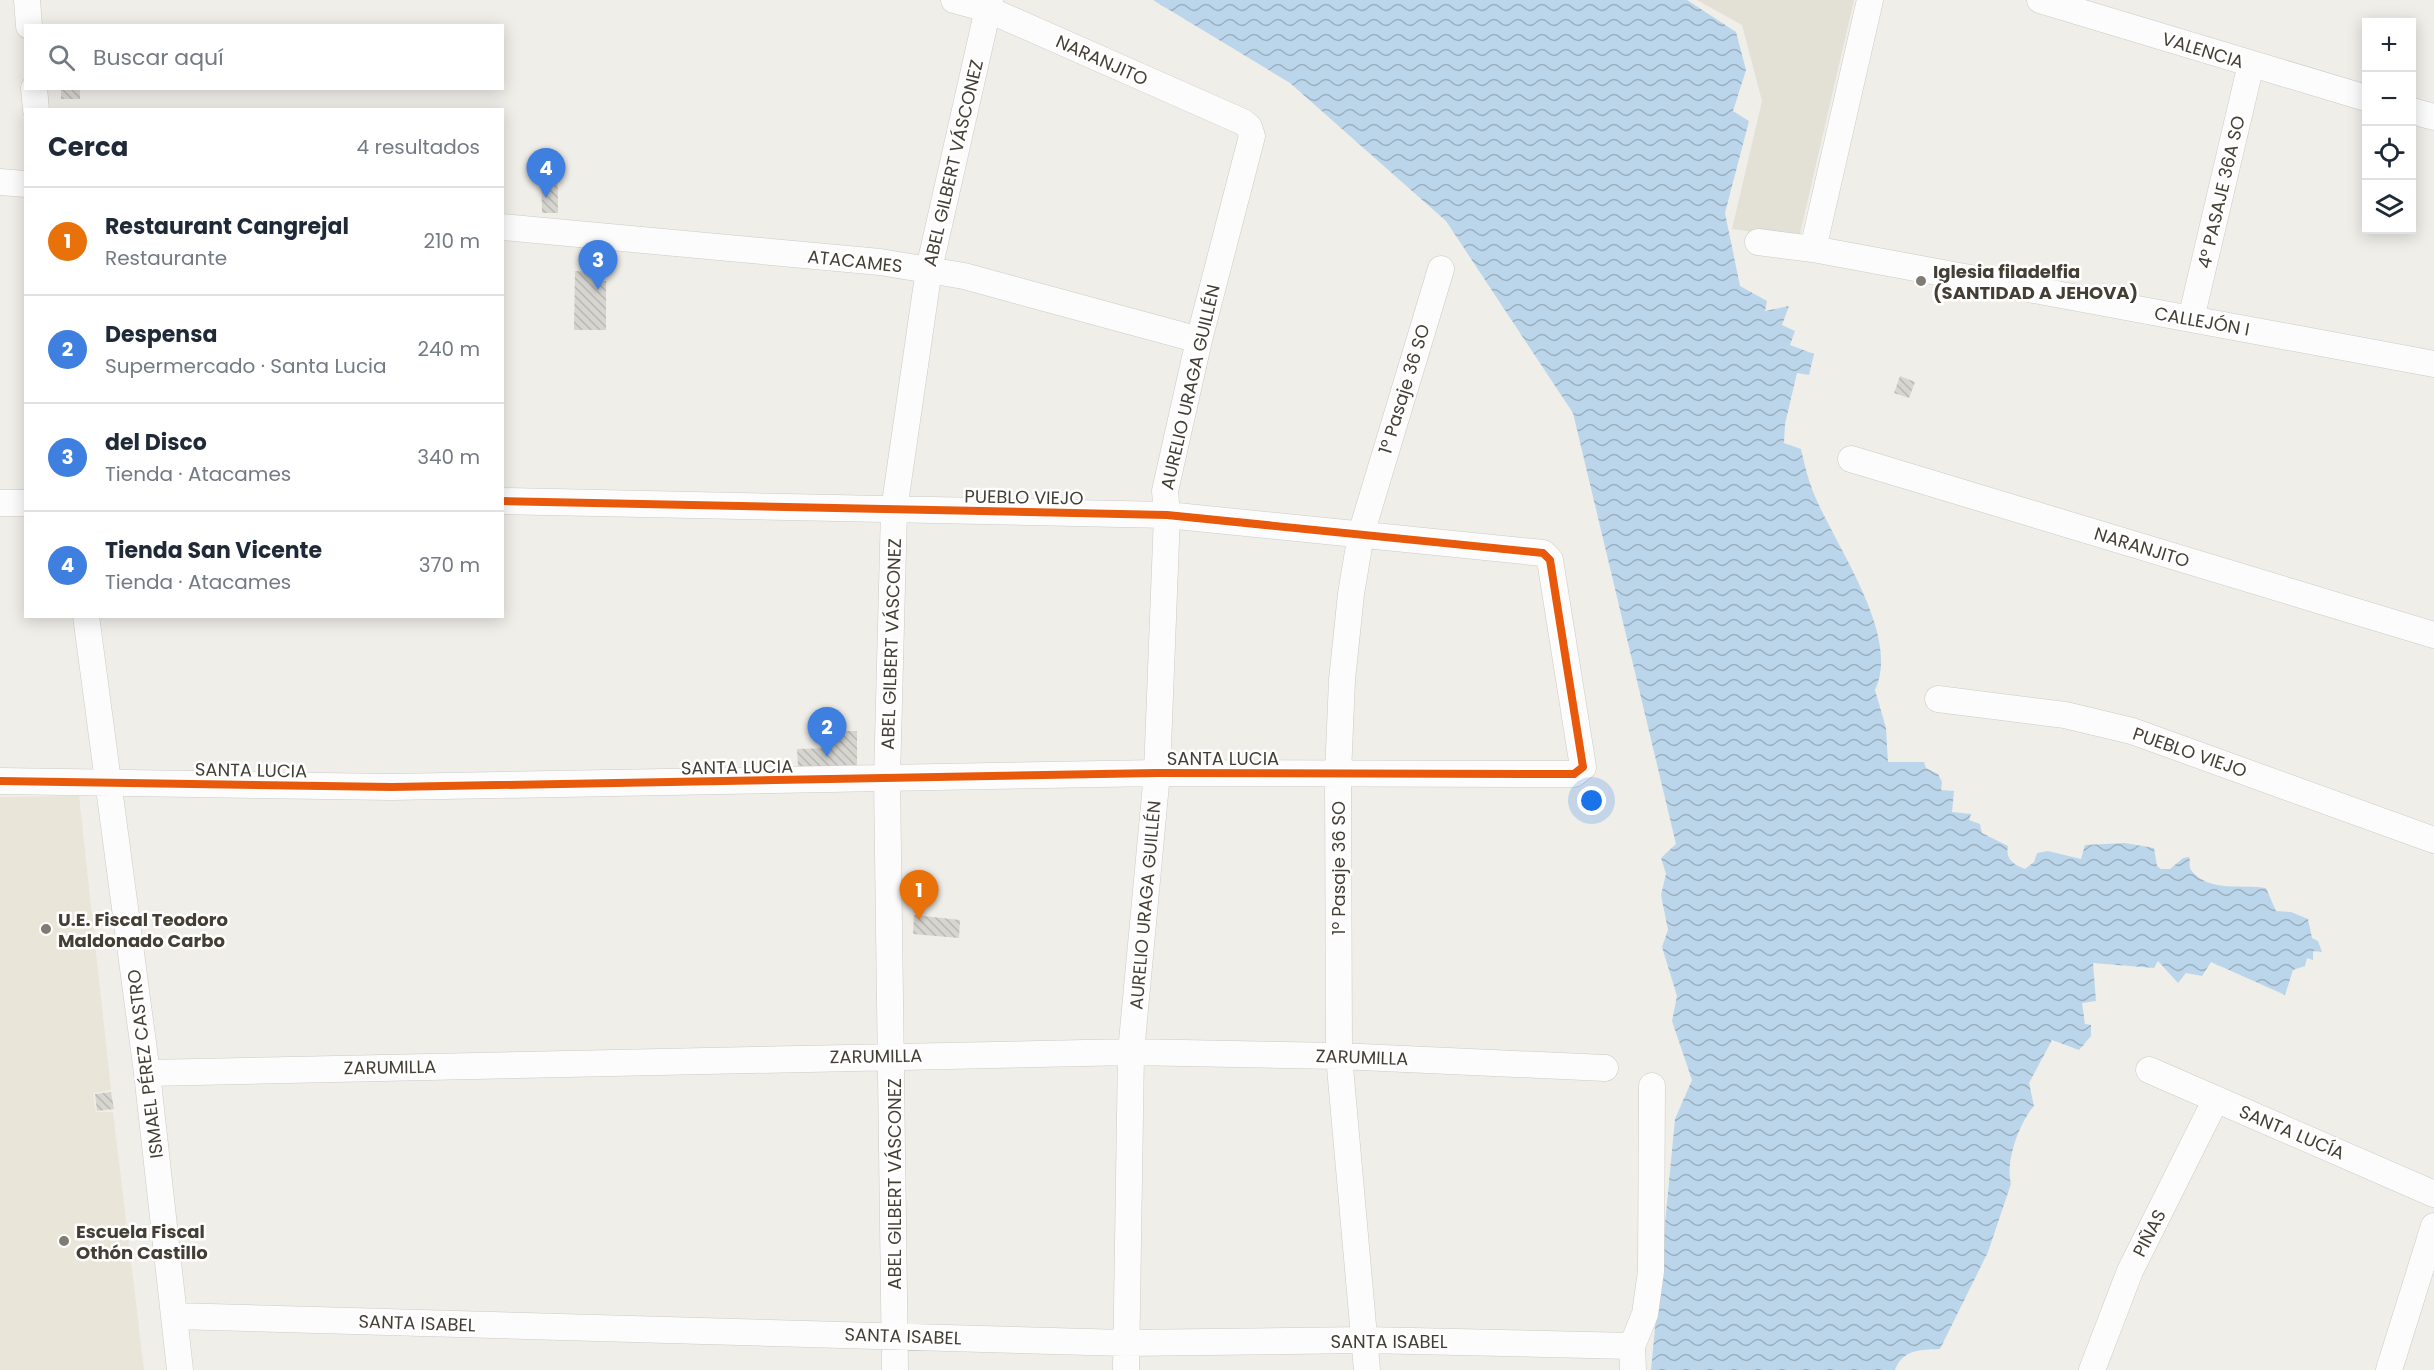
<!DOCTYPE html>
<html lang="es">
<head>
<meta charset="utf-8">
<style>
  body { margin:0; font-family:Poppins,sans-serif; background:#f2f2f3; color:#1f2937 }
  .controls { position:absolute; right:18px; top:18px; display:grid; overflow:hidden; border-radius:0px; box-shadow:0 3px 15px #0003 }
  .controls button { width:54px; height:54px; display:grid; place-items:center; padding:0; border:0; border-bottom:2px solid #e0e1e3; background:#fff; color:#1f2937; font:30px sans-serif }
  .you { position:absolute; left:1592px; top:801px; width:21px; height:21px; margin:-15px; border:4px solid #fff; border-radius:50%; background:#1a73e8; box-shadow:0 0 0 9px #1a73e833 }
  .badge { display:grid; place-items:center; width:39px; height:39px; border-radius:50%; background:#807c74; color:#fff; font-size:20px; font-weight:700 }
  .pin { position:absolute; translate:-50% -50px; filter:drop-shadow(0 2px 3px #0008) }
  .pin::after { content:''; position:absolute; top:32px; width:21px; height:18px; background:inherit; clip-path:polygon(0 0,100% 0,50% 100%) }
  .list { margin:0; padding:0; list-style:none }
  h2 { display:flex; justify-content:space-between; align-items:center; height:78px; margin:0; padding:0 24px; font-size:26px }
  h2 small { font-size:20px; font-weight:400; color:#747a83 }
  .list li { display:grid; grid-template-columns:39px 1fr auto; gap:18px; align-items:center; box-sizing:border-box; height:108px; padding:0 24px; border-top:2px solid #e0e1e3 }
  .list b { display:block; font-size:22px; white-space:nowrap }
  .list p { margin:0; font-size:20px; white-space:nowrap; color:#747a83 }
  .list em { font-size:20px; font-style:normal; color:#747a83 }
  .icon { flex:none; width:33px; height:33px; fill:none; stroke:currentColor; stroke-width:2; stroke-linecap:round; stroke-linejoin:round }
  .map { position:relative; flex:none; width:2434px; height:1370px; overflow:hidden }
  .search { position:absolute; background:#fff; box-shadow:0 3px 15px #0003; left:24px; top:24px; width:480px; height:66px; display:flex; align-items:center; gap:15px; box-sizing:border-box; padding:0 21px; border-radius:0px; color:#747a83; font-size:22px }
  .panel { position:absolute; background:#fff; box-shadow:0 3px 15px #0003; left:24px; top:108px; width:480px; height:510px; border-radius:0px }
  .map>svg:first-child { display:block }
  .residential { fill:#e3e0d6 }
  .education { fill:#e9e5d8 }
  .water { fill:url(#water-waves) }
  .building { fill:url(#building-back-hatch) }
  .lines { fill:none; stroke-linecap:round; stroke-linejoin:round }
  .minor-casing { stroke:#cccac5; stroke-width:27 }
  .minor { stroke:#fdfcfc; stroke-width:26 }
  .cycleway-casing { stroke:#fff; stroke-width:11 }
  .cycleway { stroke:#e8590c; stroke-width:8 }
  .poi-dot { fill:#807c74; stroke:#fff; stroke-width:2 }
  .labels { text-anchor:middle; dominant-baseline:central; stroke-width:5; stroke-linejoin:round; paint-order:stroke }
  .street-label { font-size:18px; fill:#443f35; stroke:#fff }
  .poi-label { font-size:18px; font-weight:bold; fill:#443f35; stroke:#fff; text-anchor:start }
</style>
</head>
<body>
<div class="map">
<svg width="2434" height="1370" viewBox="0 0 2434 1370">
  <defs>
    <pattern id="water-waves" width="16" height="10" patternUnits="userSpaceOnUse" patternTransform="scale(1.5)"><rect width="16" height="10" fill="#bbd6eb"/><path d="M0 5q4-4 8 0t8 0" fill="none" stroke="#9aafbf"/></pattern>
    <pattern id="building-back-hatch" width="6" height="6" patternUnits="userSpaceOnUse" patternTransform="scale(1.5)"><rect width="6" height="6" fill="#d7d5d0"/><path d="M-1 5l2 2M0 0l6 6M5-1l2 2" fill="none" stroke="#bab8b3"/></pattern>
  </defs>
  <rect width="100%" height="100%" fill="#efeee9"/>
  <!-- residential -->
  <path class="residential" d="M 1697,0 L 1854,0 L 1799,238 L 1732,229 L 1762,101 L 1742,25 Z"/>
  <!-- education -->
  <path class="education" d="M 79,796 L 111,1090 L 93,1093 L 96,1112 L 113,1112 L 144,1370 L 0,1370 L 0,797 Z"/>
  <!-- water -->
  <path class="water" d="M 1153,0 L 1687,0 L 1736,32 L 1746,70 L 1733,111 L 1749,121 L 1725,213 L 1740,286 L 1767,301 L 1765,311 L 1789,306 L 1782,325 L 1795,331 L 1790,345 L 1814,354 L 1809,375 L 1797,373 L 1785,424 L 1784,443 L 1801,449 C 1804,462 1807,476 1812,489 C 1832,542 1902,634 1875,690 L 1886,728 L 1888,762 L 1924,762 L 1926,768 L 1938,774 L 1942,782 L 1941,790 L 1954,791 L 1952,812 L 1971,814 L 1969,820 L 1980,824 L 1982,833 L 2008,846 C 2005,859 2014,865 2025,869 L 2034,862 L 2037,853 L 2048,851 L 2081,859 L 2085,845 L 2125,843 L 2154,848 L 2157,866 L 2161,869 L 2170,869 L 2183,858 L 2189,857 C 2191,861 2188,865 2191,870 C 2208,893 2243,884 2266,888 L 2276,911 L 2291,912 L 2308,919 L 2312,938 L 2318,941 L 2322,952 L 2313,951 L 2313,960 L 2307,958 L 2305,966 L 2293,970 L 2285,995 L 2211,962 L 2202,976 L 2186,973 L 2178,983 L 2158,961 L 2154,968 L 2093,963 L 2096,1001 L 2082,1003 L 2085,1024 L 2091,1025 L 2091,1036 L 2079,1050 L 2052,1040 L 2029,1083 L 2034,1106 C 2019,1123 2005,1162 2011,1184 L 1988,1252 L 1940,1349 C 1920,1350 1903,1349 1895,1370 L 1651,1370 L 1675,1119 L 1692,1080 L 1672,1021 L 1677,996 L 1662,947 L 1668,930 L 1661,895 L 1666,874 L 1661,858 L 1676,844 L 1573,413 L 1446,221 L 1290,83 Z"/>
  <!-- building -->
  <path class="building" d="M 61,88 L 80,88 L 80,99 L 61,99 Z
    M 557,151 L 558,213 L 542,213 L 541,152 Z
    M 575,271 L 594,272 L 594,281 L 606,281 L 606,330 L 574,330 Z
    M 1900,376 L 1915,382 L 1909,398 L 1894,393 Z
    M 830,731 L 857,731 L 857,766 L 798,767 L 797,749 L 830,748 Z
    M 914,915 L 960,920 L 959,938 L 913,934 Z
    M 111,1092 L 114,1109 L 97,1111 L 95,1094 Z"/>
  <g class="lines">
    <defs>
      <path id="minor" d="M 27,0 L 29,26
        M 954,0 L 987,9 L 1243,122 L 1249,127 L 1252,136 L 1199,340 L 1165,491 L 1167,515 L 1157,773 L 1131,1052 L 1126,1370
        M 2040,0 L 2366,98
        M 34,88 L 36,110
        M 2412,111 L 2434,117
        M 0,182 L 26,184
        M 502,227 L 880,262 L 964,276 L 1199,340
        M 1758,242 L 1813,249 L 2434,364
        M 1813,249 L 1870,0
        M 2191,319 L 2251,64
        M 1851,459 L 2434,635
        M 0,503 L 26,503
        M 86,616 L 147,1073 L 180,1370
        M 1938,699 L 2065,715 L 2132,731 L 2434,840
        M 0,781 L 392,787 L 1157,773 L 1574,774 L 1583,767 L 1550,560 L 1543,553 L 1167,515 L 502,501
        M 2149,1070 L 2434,1194
        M 147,1073 L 1131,1052 L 1339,1056 L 1605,1068
        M 174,1316 L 1125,1343 L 1365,1340 L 1632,1346
        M 1632,1346 L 1645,1314 L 1651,1271 L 1652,1086
        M 1632,1346 L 1633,1370
        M 895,1370 L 887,779 L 894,510 L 929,269 L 990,0
        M 1367,1370 L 1339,1056 L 1338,774 L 1342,680 L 1351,594 L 1361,534 L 1441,269
        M 2092,1370 L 2130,1271 L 2216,1099
        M 2389,1370 L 2434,1226"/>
    </defs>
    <!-- minor casing -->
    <use href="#minor" class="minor-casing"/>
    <!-- minor -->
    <use href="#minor" class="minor"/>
    <defs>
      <path id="cycleway" d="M 0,781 L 392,787 L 1157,773 L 1574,774 L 1583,767 L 1550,560 L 1543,553 L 1167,515 L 502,501"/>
    </defs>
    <!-- cycleway casing -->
    <use href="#cycleway" class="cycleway-casing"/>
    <!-- cycleway -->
    <use href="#cycleway" class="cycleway"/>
  </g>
  <!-- markers -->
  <g class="poi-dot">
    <circle cx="1921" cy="281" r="6"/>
    <circle cx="46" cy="929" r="6"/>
    <circle cx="64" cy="1241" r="6"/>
  </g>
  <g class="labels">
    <!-- street labels -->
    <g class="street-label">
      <text transform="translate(2203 50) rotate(17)">VALENCIA</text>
      <text transform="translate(1102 60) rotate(24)">NARANJITO</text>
      <text transform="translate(953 163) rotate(-77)">ABEL GILBERT VÁSCONEZ</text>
      <text transform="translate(2221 192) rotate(-77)">4° PASAJE 36A SO</text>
      <text transform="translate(855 261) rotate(6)">ATACAMES</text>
      <text transform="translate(2202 321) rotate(10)">CALLEJÓN I</text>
      <text transform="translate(1190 387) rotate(-77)">AURELIO URAGA GUILLÉN</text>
      <text transform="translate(1404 389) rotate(-73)">1º Pasaje 36 SO</text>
      <text transform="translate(1024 497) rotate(1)">PUEBLO VIEJO</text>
      <text transform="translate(2142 547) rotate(17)">NARANJITO</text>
      <text transform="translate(891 644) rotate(-88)">ABEL GILBERT VÁSCONEZ</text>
      <text transform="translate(2190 752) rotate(19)">PUEBLO VIEJO</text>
      <text x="1223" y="758">SANTA LUCIA</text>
      <text transform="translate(737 767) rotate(-1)">SANTA LUCIA</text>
      <text transform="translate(251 770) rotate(1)">SANTA LUCIA</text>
      <text transform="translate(1338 868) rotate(-90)">1º Pasaje 36 SO</text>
      <text transform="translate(1145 905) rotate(-85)">AURELIO URAGA GUILLÉN</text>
      <text transform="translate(876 1056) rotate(-1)">ZARUMILLA</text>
      <text transform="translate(1362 1057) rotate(2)">ZARUMILLA</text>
      <text transform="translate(145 1064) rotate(-97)">ISMAEL PÉREZ CASTRO</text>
      <text transform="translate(390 1067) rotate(-1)">ZARUMILLA</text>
      <text transform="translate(2292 1132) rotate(23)">SANTA LUCÍA</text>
      <text transform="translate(894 1184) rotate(-90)">ABEL GILBERT VÁSCONEZ</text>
      <text transform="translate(2149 1233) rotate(-63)">PIÑAS</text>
      <text transform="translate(417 1323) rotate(2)">SANTA ISABEL</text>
      <text transform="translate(903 1336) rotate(2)">SANTA ISABEL</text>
      <text x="1389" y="1341">SANTA ISABEL</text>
    </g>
    <!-- poi labels -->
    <g class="poi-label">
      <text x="1933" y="271">Iglesia filadelfia<tspan x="1933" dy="21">(SANTIDAD A JEHOVA)</tspan></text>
      <text x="58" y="919">U.E. Fiscal Teodoro<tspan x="58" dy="21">Maldonado Carbo</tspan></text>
      <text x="76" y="1231">Escuela Fiscal<tspan x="76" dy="21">Othón Castillo</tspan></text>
    </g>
  </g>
</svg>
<div class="controls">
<button>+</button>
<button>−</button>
<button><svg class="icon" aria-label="locate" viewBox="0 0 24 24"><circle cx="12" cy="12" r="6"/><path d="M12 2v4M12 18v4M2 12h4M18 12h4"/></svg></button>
<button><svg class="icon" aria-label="layers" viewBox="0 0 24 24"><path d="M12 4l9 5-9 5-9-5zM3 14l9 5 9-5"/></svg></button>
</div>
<div class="you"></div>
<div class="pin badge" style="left:919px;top:920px;background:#e8710a">1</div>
<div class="pin badge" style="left:827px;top:757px;background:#3f7fe0">2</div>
<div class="pin badge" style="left:598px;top:290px;background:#3f7fe0">3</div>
<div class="pin badge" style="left:546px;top:198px;background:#3f7fe0">4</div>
<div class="search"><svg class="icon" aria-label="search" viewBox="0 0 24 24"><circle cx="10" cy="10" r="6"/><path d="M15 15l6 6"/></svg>Buscar aquí</div>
<section class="panel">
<h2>Cerca<small>4 resultados</small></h2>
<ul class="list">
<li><span class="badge" style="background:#e8710a">1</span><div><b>Restaurant Cangrejal</b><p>Restaurante</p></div><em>210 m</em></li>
<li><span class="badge" style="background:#3f7fe0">2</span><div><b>Despensa</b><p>Supermercado · Santa Lucia</p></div><em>240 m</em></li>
<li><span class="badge" style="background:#3f7fe0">3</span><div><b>del Disco</b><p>Tienda · Atacames</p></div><em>340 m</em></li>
<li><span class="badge" style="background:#3f7fe0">4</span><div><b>Tienda San Vicente</b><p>Tienda · Atacames</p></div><em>370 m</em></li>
</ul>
</section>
</div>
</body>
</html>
